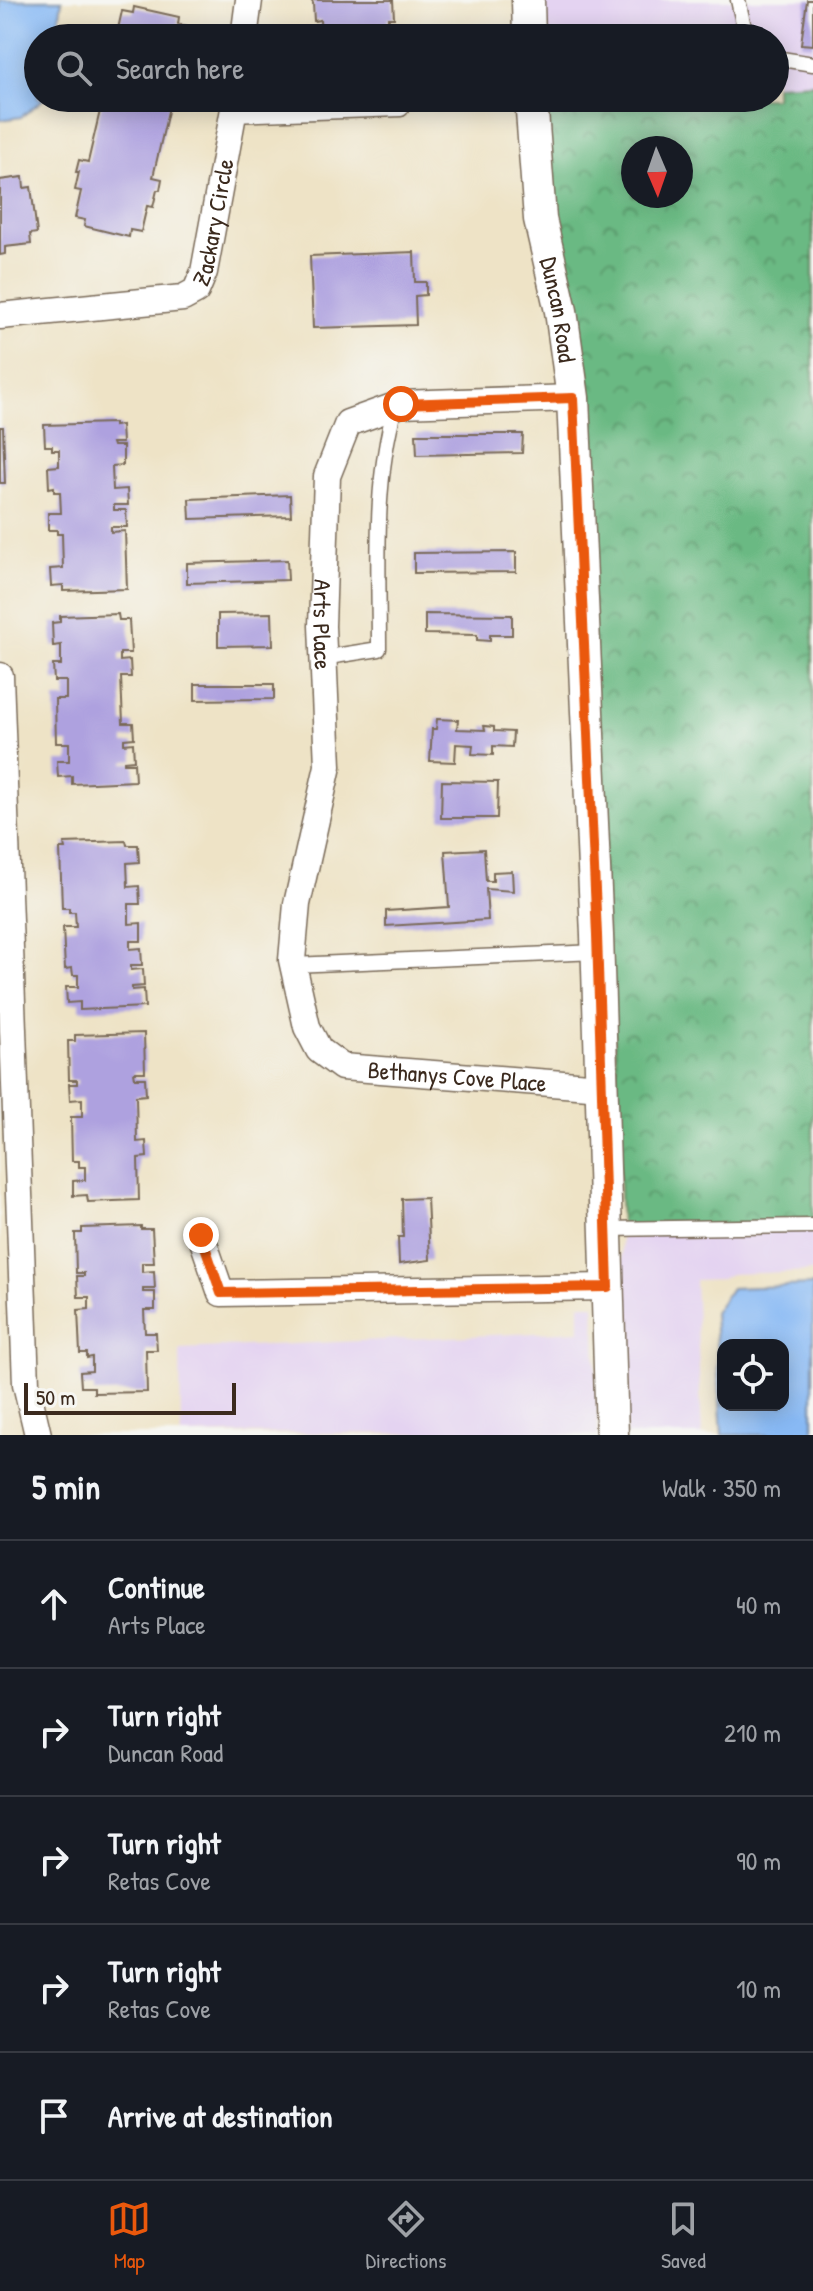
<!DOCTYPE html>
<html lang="en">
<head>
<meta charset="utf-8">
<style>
  body { margin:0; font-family:"Patrick Hand",sans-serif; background:#242831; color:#f1f3f6 }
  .controls { position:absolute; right:24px; bottom:24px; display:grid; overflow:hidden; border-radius:16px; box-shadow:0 4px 20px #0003 }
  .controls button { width:72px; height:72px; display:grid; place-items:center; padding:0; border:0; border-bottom:2px solid #363941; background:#171b24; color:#f1f3f6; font:40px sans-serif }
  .compass { position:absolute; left:621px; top:136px; width:72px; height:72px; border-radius:50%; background:#171b24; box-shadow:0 4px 20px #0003; rotate:178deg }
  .scale { position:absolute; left:24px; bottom:20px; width:212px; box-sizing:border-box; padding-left:8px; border:4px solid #3b2a1e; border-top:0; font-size:22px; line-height:28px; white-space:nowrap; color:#3b2a1e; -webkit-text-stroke:6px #f6f6f2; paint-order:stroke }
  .stop { position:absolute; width:24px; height:24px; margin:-18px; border:6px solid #ea580c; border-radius:50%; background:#fff }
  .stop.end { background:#ea580c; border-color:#fff; box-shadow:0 2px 8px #0008 }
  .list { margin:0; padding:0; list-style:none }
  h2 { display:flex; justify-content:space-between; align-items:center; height:104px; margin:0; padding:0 32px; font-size:34px }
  h2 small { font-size:26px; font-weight:400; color:#9ea1a6 }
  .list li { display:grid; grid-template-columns:52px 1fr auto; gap:24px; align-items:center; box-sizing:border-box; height:128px; padding:0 32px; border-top:2px solid #363941 }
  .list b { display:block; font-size:30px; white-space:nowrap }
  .list p { margin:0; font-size:26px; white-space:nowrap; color:#9ea1a6 }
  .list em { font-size:26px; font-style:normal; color:#9ea1a6 }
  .icon { flex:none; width:44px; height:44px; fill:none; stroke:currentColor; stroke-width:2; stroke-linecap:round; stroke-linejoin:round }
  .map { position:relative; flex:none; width:813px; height:1435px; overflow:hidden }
  .search { position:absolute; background:#171b24; box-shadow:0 4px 20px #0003; left:24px; right:24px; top:24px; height:88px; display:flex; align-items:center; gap:20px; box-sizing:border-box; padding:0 28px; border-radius:44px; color:#9ea1a6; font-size:30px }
  .sheet { height:744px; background:#171b24 }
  nav { display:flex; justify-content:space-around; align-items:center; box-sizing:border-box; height:112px; border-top:2px solid #363941; background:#171b24; font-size:22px; color:#9ea1a6 }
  nav a { display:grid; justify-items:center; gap:4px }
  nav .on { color:#ea580c }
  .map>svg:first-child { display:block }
  .built { fill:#e4d3f1 }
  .forest { fill:url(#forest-crowns); stroke:#537250; stroke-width:2; fill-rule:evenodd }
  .water { fill:#88b9f4; stroke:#627289; stroke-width:2; fill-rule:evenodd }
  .building { fill:#aea1df }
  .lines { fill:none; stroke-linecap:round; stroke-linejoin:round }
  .service-casing { stroke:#7a6b59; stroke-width:17 }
  .minor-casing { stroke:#7a6b59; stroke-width:29 }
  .tertiary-casing { stroke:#7a6b59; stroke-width:35 }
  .service { stroke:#fff; stroke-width:14 }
  .minor { stroke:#fff; stroke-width:26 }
  .tertiary { stroke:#fff; stroke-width:32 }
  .route { stroke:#ea580c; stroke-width:10 }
  .labels { text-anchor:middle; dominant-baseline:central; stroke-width:8; stroke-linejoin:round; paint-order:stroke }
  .street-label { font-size:24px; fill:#3b2a1e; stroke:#f6f6f2 }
</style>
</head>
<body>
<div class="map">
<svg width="813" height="1435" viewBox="0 0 813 1435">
  <defs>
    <pattern id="forest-crowns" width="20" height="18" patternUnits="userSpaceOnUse" patternTransform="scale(2)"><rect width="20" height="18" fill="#6bb983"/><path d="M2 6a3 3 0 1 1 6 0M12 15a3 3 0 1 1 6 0" fill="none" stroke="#59976b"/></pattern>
  </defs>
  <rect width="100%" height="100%" fill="#f6f6f2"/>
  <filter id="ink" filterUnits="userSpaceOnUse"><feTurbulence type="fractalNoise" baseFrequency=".0125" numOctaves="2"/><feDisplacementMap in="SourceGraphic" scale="16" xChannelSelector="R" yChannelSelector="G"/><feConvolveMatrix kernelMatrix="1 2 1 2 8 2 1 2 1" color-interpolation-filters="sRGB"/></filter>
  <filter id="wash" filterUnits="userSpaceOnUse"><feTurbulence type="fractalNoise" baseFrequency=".006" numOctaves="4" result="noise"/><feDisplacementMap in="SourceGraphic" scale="32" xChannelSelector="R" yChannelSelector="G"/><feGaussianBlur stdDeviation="1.8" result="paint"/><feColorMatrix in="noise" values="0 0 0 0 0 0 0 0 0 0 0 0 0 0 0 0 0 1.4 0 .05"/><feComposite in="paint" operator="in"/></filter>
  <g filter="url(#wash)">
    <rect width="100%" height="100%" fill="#eee3c6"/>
    <!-- built -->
    <path class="built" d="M 543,0 L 813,0 L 813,83 L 775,85 L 775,38 L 544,38 Z
      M 813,1230 L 813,1271 L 730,1274 L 721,1279 L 695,1280 L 702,1435 L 626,1435 L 621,1234 Z
      M 580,1304 L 594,1304 L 598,1435 L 299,1433 L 181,1435 L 180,1349 L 580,1331 Z"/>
    <!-- forest -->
    <path class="forest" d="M 813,83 L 813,1230 L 621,1234 L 617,1072 L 546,98 L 775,98 L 775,85 ZM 633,148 L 681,148 L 681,196 L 633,196 Z"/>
    <!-- water -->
    <path class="water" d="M 0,0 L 62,0 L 57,38 L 38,38 L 38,98 L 45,98 L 21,117 L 0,120 Z
      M 813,1285 L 813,1435 L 722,1435 L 714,1313 L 731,1288 ZM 783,1345 L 783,1405 L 723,1405 L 723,1345 Z"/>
    <g id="blocks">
      <!-- building -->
      <path class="building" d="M 311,0 L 393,0 L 394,18 L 388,18 L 388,38 L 321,38 L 320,20 L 314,21 L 313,3 Z
        M 807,0 L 813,0 L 813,45 L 801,44 Z
        M 134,7 L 179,17 L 178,24 L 188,26 L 185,38 L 116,38 L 122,11 L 133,13 Z
        M 103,98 L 171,98 L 153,177 L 162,179 L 160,190 L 157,190 L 153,207 L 147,206 L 141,232 L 130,230 L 129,237 L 84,226 L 85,220 L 75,218 L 81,191 L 75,190 L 79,172 L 76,172 L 79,160 L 88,162 Z
        M 23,177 L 24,188 L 31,187 L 37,233 L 30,234 L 31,244 L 5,247 L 5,254 L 0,255 L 0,180 Z
        M 414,252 L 415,282 L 426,282 L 426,295 L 415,296 L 416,325 L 313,328 L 310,256 Z
        M 114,423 L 114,426 L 121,425 L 122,443 L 112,443 L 113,446 L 123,446 L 123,465 L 112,466 L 113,490 L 127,489 L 128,505 L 114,505 L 114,510 L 126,510 L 127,527 L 111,527 L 111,532 L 125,531 L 127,589 L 63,591 L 63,585 L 51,586 L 50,569 L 63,568 L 62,534 L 57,534 L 57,530 L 48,530 L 48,513 L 61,513 L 60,492 L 54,492 L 54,487 L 49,488 L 48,467 L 59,466 L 59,450 L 52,450 L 52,446 L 45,446 L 44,425 Z
        M 0,427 L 3,427 L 5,483 L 0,483 Z
        M 416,434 L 523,434 L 522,453 L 417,455 Z
        M 290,495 L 291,516 L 190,519 L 189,499 Z
        M 516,552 L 516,572 L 414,573 L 414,553 Z
        M 287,560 L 288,580 L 187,583 L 187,563 Z
        M 272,613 L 273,645 L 218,646 L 218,614 Z
        M 118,614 L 119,620 L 129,620 L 131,653 L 120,653 L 120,661 L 130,660 L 131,677 L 121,677 L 123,723 L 133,723 L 134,738 L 124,739 L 124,744 L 133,743 L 134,760 L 124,761 L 124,763 L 134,763 L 135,781 L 72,784 L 72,776 L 58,777 L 57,761 L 69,761 L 69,743 L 56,743 L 55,699 L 66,699 L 66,681 L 54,681 L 53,665 L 61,665 L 61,645 L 53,646 L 52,623 L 60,622 L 60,616 Z
        M 425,614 L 512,615 L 512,635 L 490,635 L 490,641 L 477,640 L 477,635 L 425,634 Z
        M 195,684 L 274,684 L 274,699 L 195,700 Z
        M 437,719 L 458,720 L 457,729 L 485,730 L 484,726 L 494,727 L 494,731 L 513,732 L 512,747 L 493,746 L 493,755 L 472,754 L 473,745 L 456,744 L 455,762 L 430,761 L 432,729 L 436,729 Z
        M 442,781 L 498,782 L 497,818 L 441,818 Z
        M 126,841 L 127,845 L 138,845 L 139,862 L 127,863 L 128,887 L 139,886 L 140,904 L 129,904 L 129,924 L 141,923 L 141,941 L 130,941 L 130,949 L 141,948 L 142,965 L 131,965 L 131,970 L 143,969 L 144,986 L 132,987 L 132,990 L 144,989 L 145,1007 L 80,1010 L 80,1002 L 67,1003 L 66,987 L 78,987 L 78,975 L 73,975 L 72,968 L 65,969 L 63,927 L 76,927 L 75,912 L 69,912 L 69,908 L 62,908 L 60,849 L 65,849 L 64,843 Z
        M 484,849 L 486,881 L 493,881 L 493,872 L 512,871 L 513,891 L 486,889 L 488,920 L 386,926 L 386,911 L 449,907 L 445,851 Z
        M 144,1033 L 145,1072 L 134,1072 L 135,1078 L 145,1078 L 146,1095 L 136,1096 L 137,1142 L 146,1141 L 147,1157 L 138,1158 L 139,1200 L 88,1202 L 87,1195 L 73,1196 L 73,1181 L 85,1180 L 85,1167 L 79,1167 L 79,1161 L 72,1161 L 71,1117 L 82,1117 L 82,1099 L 70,1100 L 69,1084 L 77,1084 L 77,1080 L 69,1080 L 68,1041 L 75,1041 L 75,1035 Z
        M 427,1198 L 430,1260 L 399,1264 L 398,1237 L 403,1237 L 402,1199 Z
        M 141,1226 L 141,1229 L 152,1229 L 154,1263 L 142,1263 L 142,1272 L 154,1271 L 155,1289 L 143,1289 L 143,1292 L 155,1292 L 155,1310 L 144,1310 L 145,1333 L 156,1333 L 157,1350 L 146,1350 L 147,1392 L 94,1393 L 94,1387 L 81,1387 L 80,1372 L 92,1371 L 92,1357 L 87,1358 L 87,1353 L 80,1353 L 78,1310 L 89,1309 L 89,1297 L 78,1297 L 77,1276 L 84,1276 L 84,1273 L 76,1273 L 75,1233 L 82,1233 L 82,1228 Z"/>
    </g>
  </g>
  <g filter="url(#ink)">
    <use href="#blocks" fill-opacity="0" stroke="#7a6b59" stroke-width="2"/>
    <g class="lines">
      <defs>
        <path id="service" d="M 738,0 L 744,27 L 752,38
          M 775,58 L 813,64
          M 233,115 L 401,109
          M 322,658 L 379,649 C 379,567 373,486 395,407
          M 293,965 L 597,952
          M 606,1229 L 813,1226"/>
        <g id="minor">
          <path d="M 244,38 L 249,0"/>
          <path id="s1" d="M 0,316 L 183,298 L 196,291 L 204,272 L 236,98"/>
          <path id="s2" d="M 573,398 L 401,404 L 348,423 L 327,476 L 322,626 L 328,766 L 297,904 L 292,960 L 307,1027 L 319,1050 L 342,1067 L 602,1087"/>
          <path d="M 0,676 L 26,1384 L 38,1435"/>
          <path d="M 201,1235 L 221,1293 L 608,1287"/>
        </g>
        <g id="tertiary">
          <path d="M 528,0 L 529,38"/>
          <path id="s3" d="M 531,98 L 540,219 L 561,311 L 573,398 L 597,935 L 612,1435"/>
        </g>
      </defs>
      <!-- service casing -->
      <use href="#service" class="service-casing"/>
      <!-- minor casing -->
      <use href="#minor" class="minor-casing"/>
      <!-- tertiary casing -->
      <use href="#tertiary" class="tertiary-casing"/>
      <!-- service -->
      <use href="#service" class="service"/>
      <!-- minor -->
      <use href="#minor" class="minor"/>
      <!-- tertiary -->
      <use href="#tertiary" class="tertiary"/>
    </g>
  </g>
  <g class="lines" filter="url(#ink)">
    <!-- route -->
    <path class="route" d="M 201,1235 L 221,1293 L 608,1287 L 597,935 L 573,398 L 401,404"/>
  </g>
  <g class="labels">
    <!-- street labels -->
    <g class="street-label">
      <text stroke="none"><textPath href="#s1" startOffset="270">Zackary Circle</textPath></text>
      <text stroke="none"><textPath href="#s3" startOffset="214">Duncan Road</textPath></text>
      <text stroke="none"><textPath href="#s2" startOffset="434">Arts Place</textPath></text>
      <text stroke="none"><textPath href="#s2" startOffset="1012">Bethanys Cove Place</textPath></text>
    </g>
  </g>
</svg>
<div class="controls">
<button><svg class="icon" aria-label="locate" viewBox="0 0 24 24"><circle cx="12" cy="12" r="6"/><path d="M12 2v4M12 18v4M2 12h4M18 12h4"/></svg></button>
</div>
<svg class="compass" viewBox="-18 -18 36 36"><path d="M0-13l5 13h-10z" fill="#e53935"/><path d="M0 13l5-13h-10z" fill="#9ea1a6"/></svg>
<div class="scale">50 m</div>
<div class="stop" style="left:401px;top:404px"></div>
<div class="stop end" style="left:201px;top:1235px"></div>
<div class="search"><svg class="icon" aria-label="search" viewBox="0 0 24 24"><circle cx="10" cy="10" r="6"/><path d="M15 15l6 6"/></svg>Search here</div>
</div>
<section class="sheet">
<h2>5 min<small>Walk · 350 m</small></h2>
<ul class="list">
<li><svg class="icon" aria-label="ahead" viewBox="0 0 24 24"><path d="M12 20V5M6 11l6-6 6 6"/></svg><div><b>Continue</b><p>Arts Place</p></div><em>40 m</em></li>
<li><svg class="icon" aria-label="right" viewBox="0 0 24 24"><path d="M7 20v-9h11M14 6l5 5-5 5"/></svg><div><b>Turn right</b><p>Duncan Road</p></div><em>210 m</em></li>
<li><svg class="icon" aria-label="right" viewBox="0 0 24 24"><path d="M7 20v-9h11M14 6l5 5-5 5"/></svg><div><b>Turn right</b><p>Retas Cove</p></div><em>90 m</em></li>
<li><svg class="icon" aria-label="right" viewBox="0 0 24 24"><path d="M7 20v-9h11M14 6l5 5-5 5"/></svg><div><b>Turn right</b><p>Retas Cove</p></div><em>10 m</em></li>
<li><svg class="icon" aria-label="arrive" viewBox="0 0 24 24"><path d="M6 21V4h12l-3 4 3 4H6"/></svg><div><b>Arrive at destination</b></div></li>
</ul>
</section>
<nav>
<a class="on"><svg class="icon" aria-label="map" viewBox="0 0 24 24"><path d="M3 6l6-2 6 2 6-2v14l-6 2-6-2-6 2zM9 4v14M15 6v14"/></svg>Map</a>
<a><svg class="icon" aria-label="directions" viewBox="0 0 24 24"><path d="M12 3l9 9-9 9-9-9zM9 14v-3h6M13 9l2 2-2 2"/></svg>Directions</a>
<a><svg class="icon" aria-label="saved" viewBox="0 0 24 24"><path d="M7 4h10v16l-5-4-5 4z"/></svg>Saved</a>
</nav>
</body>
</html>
